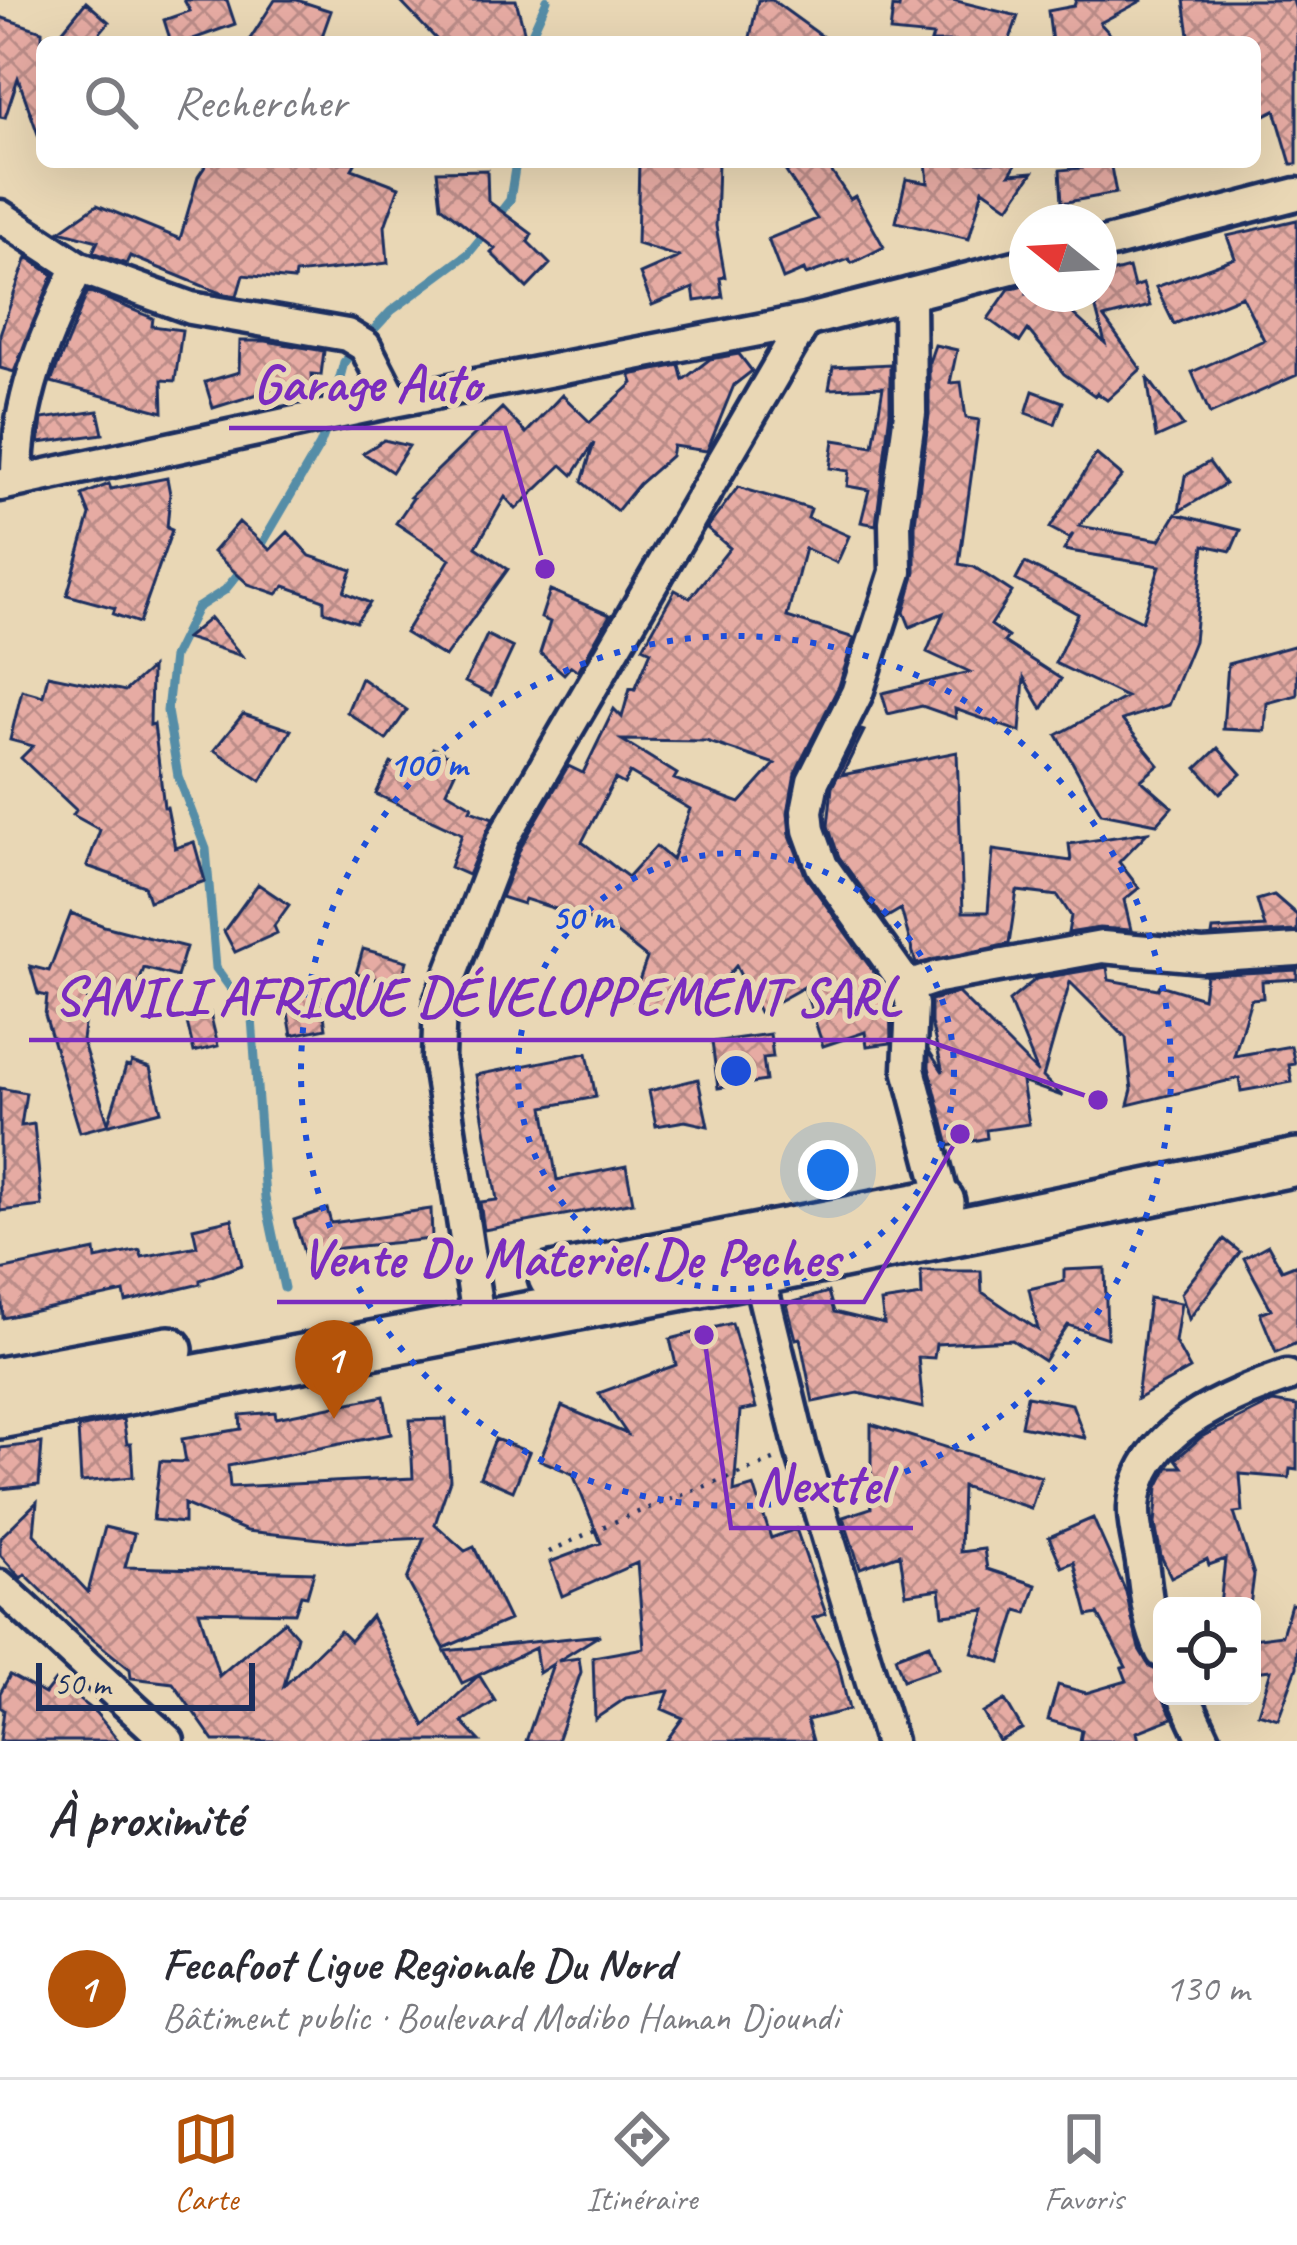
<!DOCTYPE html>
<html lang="fr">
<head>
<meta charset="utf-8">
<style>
  body { margin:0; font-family:Caveat,sans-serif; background:#f2f2f3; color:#2b2b33 }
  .controls { position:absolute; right:36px; bottom:36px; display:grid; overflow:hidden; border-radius:18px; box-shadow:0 12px 48px #0002 }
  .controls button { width:108px; height:108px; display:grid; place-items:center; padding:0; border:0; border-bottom:3px solid #e1e1e2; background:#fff; color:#2b2b33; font:60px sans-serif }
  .compass { position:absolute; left:1009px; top:204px; width:108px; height:108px; border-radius:50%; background:#fff; box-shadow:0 12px 48px #0002; rotate:288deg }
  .scale { position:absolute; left:36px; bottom:30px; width:219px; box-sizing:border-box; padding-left:12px; border:6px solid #1b2f5e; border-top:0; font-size:33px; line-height:42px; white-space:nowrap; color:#1b2f5e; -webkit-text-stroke:9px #e9d7b5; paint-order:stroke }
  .you { position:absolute; left:828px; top:1170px; width:42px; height:42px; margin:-30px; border:9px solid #fff; border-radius:50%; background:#1a73e8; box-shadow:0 0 0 18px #1a73e833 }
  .badge { display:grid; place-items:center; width:78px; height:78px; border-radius:50%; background:#b45309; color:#fff; font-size:39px; font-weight:700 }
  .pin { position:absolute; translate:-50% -99px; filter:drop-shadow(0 3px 6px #0008) }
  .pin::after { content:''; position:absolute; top:63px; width:42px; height:36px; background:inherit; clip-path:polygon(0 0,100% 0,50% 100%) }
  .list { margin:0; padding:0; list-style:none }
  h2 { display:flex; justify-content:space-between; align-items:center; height:156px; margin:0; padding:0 48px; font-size:51px }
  h2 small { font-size:39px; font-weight:400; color:#7c7c81 }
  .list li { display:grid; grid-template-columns:78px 1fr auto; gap:36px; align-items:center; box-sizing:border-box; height:180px; padding:0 48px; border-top:3px solid #e1e1e2 }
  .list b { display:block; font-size:45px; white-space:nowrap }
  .list p { margin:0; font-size:39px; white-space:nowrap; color:#7c7c81 }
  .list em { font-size:39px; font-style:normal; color:#7c7c81 }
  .icon { flex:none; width:66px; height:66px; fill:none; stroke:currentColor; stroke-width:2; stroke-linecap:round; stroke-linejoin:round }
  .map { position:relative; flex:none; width:1297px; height:1741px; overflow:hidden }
  .search { position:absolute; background:#fff; box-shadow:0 12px 48px #0002; left:36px; right:36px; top:36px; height:132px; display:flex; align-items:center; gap:30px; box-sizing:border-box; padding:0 42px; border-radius:18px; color:#7c7c81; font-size:45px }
  .sheet { height:336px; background:#fff }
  nav { display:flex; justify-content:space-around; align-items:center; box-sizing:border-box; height:168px; border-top:3px solid #e1e1e2; background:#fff; font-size:33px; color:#7c7c81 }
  nav a { display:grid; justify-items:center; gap:6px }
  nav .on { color:#b45309 }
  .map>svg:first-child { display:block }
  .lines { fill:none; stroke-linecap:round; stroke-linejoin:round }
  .stream { stroke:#558da7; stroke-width:9 }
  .building { fill:url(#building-cross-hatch); stroke:#1b2f5e; stroke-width:3; fill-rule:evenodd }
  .street-casing { stroke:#1b2f5e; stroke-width:39 }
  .secondary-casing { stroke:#1b2f5e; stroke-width:54 }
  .path { stroke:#1b2f5e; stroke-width:4.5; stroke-dasharray:3 9; stroke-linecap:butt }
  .street { stroke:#e9d7b5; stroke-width:30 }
  .secondary { stroke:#e9d7b5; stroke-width:45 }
  .ring { fill:none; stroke:#1d4ed8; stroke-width:6; stroke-dasharray:6 12 }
  .centre { fill:#1d4ed8; stroke:#e9d7b5; stroke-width:6 }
  .ring-label { font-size:36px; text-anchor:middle; font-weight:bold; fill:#1d4ed8; stroke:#e9d7b5; stroke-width:10; stroke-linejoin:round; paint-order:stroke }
  .leader { fill:none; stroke:#7b2cbf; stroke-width:4.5 }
  .callout-dot { fill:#7b2cbf; stroke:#e9d7b5; stroke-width:4.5 }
  .callout-label { font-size:54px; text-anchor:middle; font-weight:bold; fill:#7b2cbf; stroke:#e9d7b5; stroke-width:10; stroke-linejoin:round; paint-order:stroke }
</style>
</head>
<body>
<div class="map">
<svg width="1297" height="1741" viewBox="0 0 1297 1741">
  <defs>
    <pattern id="building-cross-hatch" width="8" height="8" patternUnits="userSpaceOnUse" patternTransform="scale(3)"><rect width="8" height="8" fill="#e6aba3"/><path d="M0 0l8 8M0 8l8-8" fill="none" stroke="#ba8c88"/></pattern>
  </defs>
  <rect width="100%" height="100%" fill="#e9d7b5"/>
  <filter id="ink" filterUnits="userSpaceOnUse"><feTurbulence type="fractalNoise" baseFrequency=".00833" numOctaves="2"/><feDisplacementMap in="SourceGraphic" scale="24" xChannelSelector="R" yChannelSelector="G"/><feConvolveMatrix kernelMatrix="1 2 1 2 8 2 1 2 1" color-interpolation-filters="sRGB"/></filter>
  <g filter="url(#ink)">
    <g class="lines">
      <!-- stream -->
      <path class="stream" d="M 528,42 L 547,0
        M 496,218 L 510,200 L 516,162
        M 332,408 L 344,362 L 391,311 L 468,254 L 486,232
        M 258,551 L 320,445 L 328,424
        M 243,568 L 225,590 L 197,608 L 173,657 L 167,711 L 178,776 L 206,849 L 216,968 L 252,1018 L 265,1198 L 284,1288"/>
    </g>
    <!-- building -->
    <path class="building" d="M 184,0 L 227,0 L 235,24 L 185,42 L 171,42 L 164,20 L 190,11 Z
      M 275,0 L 297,0 L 331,11 L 320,42 L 248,42 Z
      M 399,0 L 516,0 L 527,42 L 439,42 Z
      M 758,0 L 772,0 L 830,42 L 749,42 Z
      M 900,0 L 953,0 L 1018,16 L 1009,42 L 931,42 L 933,36 L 890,32 L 893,7 L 899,8 Z
      M 1076,0 L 1143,0 L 1100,23 L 1117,42 L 1052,42 L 1048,11 L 1074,6 Z
      M 1184,0 L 1293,0 L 1297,14 L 1297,164 L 1291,164 L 1275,110 L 1255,120 L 1255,42 L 1190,42 Z
      M 86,2 L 109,22 L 92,42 L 53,42 Z
      M 0,17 L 42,31 L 42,137 L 39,137 L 18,78 L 5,118 L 0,117 Z
      M 208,162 L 356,162 L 352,169 L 399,187 L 385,226 L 388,263 L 295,274 L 294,280 L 243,275 L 237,296 L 220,293 L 130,256 L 126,264 L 93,252 L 98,241 L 60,231 L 97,205 L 180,239 L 198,177 Z
      M 639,162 L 718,162 L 716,226 L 725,277 L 720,278 L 723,297 L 695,301 L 693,288 L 652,305 L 640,274 L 679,257 L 637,244 Z
      M 800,162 L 825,162 L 850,199 L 855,196 L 884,247 L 852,263 L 849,259 L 806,275 L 804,270 L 783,279 L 768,239 L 817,219 L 786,172 Z
      M 926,162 L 1017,162 L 1010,174 L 1033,172 L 1009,207 L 983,189 L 969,239 L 896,222 L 906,179 L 928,183 Z
      M 1080,162 L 1110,162 L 1116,193 L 1062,203 L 1060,170 L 1082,168 Z
      M 487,170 L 488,201 L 532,234 L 528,242 L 550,264 L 527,288 L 491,253 L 495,249 L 441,206 L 437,171 Z
      M 1297,220 L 1297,375 L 1210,414 L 1192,372 L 1264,340 L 1242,296 L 1174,324 L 1156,287 L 1235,258 L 1227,236 Z
      M 27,257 L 53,275 L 14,372 L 0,368 L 0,334 Z
      M 1129,268 L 1134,287 L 1143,284 L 1150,306 L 1104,318 L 1141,369 L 1107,400 L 1097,393 L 1095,396 L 1064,374 L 1028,330 L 1020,342 L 988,319 L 1009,289 L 1027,284 L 1027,294 L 1051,294 L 1105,343 L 1092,294 L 1099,294 L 1099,276 Z
      M 88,291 L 153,318 L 152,326 L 182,330 L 175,381 L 162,380 L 163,412 L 51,382 Z
      M 240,341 L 266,341 L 324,351 L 321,375 L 312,374 L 313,392 L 261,400 L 261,393 L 213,408 L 205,382 L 239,372 Z
      M 935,345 L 957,350 L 950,383 L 961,382 L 966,418 L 979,420 L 959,564 L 974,567 L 1012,592 L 991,625 L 1008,637 L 1004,642 L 1061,679 L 1042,709 L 1024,678 L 1020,732 L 955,709 L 956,718 L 922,706 L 888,714 L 882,693 L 970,672 L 927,652 L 943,613 L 910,627 L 904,612 L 915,572 L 915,523 L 929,415 L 929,362 Z
      M 739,354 L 752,371 L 734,385 L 707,451 L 673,446 L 671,456 L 639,484 L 617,511 L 582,482 L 594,443 L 573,475 L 562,465 L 516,509 L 505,497 L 476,547 L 508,569 L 445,657 L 405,633 L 450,559 L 396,523 L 413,498 L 410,497 L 502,408 L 526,433 L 562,395 L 590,422 L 633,383 L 630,375 L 679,365 L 683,380 L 710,359 Z
      M 890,364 L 890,412 L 876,525 L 861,522 L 869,490 L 847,486 L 849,471 L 830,468 L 834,440 L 873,446 L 883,387 L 829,389 L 833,367 Z
      M 1147,377 L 1183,426 L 1156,438 Z
      M 1033,391 L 1063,402 L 1055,424 L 1026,413 Z
      M 98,411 L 103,434 L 39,443 L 42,419 Z
      M 384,440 L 409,446 L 392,472 L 363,453 Z
      M 1096,454 L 1122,476 L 1079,526 L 1160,540 L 1176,514 L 1240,530 L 1231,551 L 1204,545 L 1194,641 L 1168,705 L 1122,720 L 1159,765 L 1141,780 L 1172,807 L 1157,824 L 1101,813 L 1057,735 L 1126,697 L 1055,663 L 1078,614 L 1016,580 L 1025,563 L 1142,621 L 1160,566 L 1064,550 L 1073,534 L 1069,538 L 1050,528 Z
      M 1209,462 L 1225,484 L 1179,511 L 1185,476 Z
      M 167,478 L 170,494 L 167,528 L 172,530 L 139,623 L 113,614 L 115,608 L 67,595 L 90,515 L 82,495 L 109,484 L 111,489 Z
      M 738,487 L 811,509 L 808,518 L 849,536 L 837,563 L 805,548 L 787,617 L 854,638 L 839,686 L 795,773 L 788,813 L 790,836 L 806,877 L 890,995 L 891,1043 L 867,1046 L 865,1032 L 823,1046 L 804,987 L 759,1012 L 736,966 L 702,1006 L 673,981 L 662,1011 L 632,1000 L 647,958 L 606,925 L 525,899 L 523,904 L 501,897 L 521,847 L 568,766 L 583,773 L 614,709 L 622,717 L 630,688 L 635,689 L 651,651 L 643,647 L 675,590 L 690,598 L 730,548 L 707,528 ZM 622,740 L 706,741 L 775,764 L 740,803 L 674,779 L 677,774 ZM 630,773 L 690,809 L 672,860 L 656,846 L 628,877 L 582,842 L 615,779 L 624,784 Z
      M 239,522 L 270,550 L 288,532 L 310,556 L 352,570 L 344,592 L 370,603 L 356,622 L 324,611 L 324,600 L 285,586 L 277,594 L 248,584 L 213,552 Z
      M 550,590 L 610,615 L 578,671 L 571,666 L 564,674 L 540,653 L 550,622 L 541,618 Z
      M 210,618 L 242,656 L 186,638 Z
      M 487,635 L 513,648 L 491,695 L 465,682 Z
      M 1297,645 L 1297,695 L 1267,703 L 1265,731 L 1223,729 L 1228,664 Z
      M 151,668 L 150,725 L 154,724 L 164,807 L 167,807 L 175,848 L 194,842 L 205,881 L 149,901 L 144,886 L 87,866 L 100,830 L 73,815 L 76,810 L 21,758 L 33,746 L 10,740 L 22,690 L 43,696 L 48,675 L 125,691 Z
      M 361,678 L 407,710 L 386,740 L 347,712 Z
      M 243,714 L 291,730 L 261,781 L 214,750 Z
      M 861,730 L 864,731 L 842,775 L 957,752 L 963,912 L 988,912 L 993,850 L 1071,861 L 1069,844 L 1148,832 L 1119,862 L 1139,888 L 1124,900 L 1131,930 L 1099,928 L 1068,933 L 1071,916 L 1058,896 L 1017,891 L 1009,944 L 916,964 L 901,909 L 884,919 L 839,857 L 828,826 L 832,787 Z
      M 433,748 L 460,761 L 446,791 L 472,806 L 470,810 L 493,818 L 468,875 L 450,867 L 462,834 L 376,794 L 391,763 L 423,773 Z
      M 1218,748 L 1241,774 L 1220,793 L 1197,768 Z
      M 258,884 L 289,905 L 274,926 L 277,933 L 235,952 L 224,931 Z
      M 1274,895 L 1297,915 L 1297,931 L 1212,936 L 1213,930 L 1265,927 L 1257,900 Z
      M 71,913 L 104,926 L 186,947 L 177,977 L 144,968 L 131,1007 L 88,995 L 82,1040 L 108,1123 L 126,1066 L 130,1067 L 132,1062 L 150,1068 L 161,1111 L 80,1132 L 45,1015 L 47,996 L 38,994 L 30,966 L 49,971 Z
      M 363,949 L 407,961 L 400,985 L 356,974 Z
      M 1107,967 L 1109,980 L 1158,989 L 1160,985 L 1203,998 L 1206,975 L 1297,970 L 1297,979 L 1262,981 L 1263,998 L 1251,999 L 1234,1056 L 1291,1046 L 1295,1064 L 1289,1065 L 1292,1082 L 1241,1091 L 1239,1078 L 1128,1105 L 1132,1090 L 1126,1038 L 1070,982 L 1043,1077 L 1062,1096 L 1022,1082 L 1029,1124 L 986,1130 L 987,1138 L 949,1146 L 929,1067 L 929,1051 L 943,1072 L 931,1023 L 931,1000 L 958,993 L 1038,1073 L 1009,1001 L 1036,979 Z
      M 320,990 L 326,1028 L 292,1035 L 285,996 Z
      M 210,1013 L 218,1046 L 194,1052 L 186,1018 Z
      M 770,1034 L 773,1057 L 763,1058 L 766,1081 L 718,1088 L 712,1042 Z
      M 587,1053 L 596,1097 L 544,1107 L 557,1180 L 626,1166 L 633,1202 L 484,1230 L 480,1202 L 497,1200 L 476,1075 Z
      M 698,1079 L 708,1126 L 685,1121 L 656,1126 L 649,1091 Z
      M 0,1088 L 26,1093 L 21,1126 L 34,1124 L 42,1206 L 0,1211 Z
      M 327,1209 L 331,1223 L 431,1209 L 432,1239 L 341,1248 L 306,1259 L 294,1220 Z
      M 232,1219 L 242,1265 L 200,1280 L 200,1284 L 126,1302 L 124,1292 L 3,1318 L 0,1270 L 95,1250 L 96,1259 L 140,1250 L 142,1257 L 197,1246 L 193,1228 Z
      M 1224,1239 L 1240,1252 L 1189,1319 L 1181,1293 Z
      M 1268,1245 L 1282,1270 L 1297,1264 L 1297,1343 L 1276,1352 L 1260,1313 L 1271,1309 L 1244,1258 Z
      M 1105,1268 L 1107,1338 L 1068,1325 L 1044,1361 L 1012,1340 L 936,1344 L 934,1358 L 918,1357 L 923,1408 L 858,1393 L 813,1402 L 800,1338 L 796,1339 L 787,1304 L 828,1292 L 834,1312 L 884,1324 L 881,1302 L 922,1296 L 921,1271 L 981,1271 L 982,1292 L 1038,1330 L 1029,1289 L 1064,1281 L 1064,1270 Z
      M 1149,1298 L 1181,1303 L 1175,1342 L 1190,1369 L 1137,1399 Z
      M 732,1323 L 756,1408 L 740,1411 L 734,1492 L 754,1486 L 771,1538 L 796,1529 L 826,1614 L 813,1618 L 838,1663 L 849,1710 L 807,1720 L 813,1741 L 666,1741 L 683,1718 L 662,1709 L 669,1691 L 626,1698 L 595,1719 L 593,1657 L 644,1648 L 637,1563 L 562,1596 L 550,1562 L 601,1543 L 573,1474 L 540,1460 L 562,1406 L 627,1434 L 599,1393 L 676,1365 L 670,1339 Z
      M 384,1396 L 391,1434 L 228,1466 L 230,1487 L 413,1478 L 410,1420 L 446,1419 L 450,1480 L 435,1524 L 465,1551 L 474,1547 L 509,1620 L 444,1648 L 407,1580 L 424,1538 L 348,1542 L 247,1531 L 184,1504 L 184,1523 L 153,1520 L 160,1461 L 186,1462 L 182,1439 L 241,1429 L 240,1415 L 275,1412 L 276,1418 Z
      M 1027,1396 L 1072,1404 L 1085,1438 L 1021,1426 Z
      M 1273,1402 L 1297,1406 L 1297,1470 L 1290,1469 L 1289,1478 L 1240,1474 L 1243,1512 L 1234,1513 L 1254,1575 L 1250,1606 L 1220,1606 L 1225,1559 L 1209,1565 L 1207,1559 L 1171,1577 L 1161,1556 L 1155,1524 L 1158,1487 L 1168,1467 L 1182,1467 L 1176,1459 L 1201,1437 Z
      M 123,1419 L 127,1444 L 131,1444 L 133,1477 L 81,1482 L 78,1428 Z
      M 871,1424 L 1041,1477 L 1031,1508 L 962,1486 L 960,1552 L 984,1549 L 987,1569 L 1036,1585 L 1027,1613 L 1017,1610 L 1001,1662 L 972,1653 L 986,1610 L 943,1615 L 940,1589 L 906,1594 L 900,1554 L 860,1568 L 843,1517 L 871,1508 Z
      M 495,1439 L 529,1452 L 513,1491 L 480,1477 Z
      M 42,1443 L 39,1485 L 0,1489 L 0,1448 Z
      M 37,1502 L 34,1534 L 88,1592 L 105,1527 L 134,1534 L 125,1567 L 314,1572 L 307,1596 L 301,1595 L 295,1613 L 199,1611 L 219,1676 L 284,1621 L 297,1636 L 284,1686 L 340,1631 L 350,1641 L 371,1616 L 425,1726 L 479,1675 L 462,1683 L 445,1651 L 600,1635 L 558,1661 L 579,1658 L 581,1672 L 557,1741 L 526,1741 L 553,1664 L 539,1673 L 535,1648 L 479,1675 L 495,1701 L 462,1722 L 480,1741 L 214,1741 L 173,1683 L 131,1678 L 130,1669 L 86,1634 L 25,1574 L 21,1578 L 0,1555 L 0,1538 Z
      M 1093,1518 L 1126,1592 L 1139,1649 L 1150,1667 L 1158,1671 L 1162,1696 L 1173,1718 L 1137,1732 L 1139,1741 L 1080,1741 L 1082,1730 L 1048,1720 L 1058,1685 L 1086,1693 L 1127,1681 L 1122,1668 L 1126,1667 L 1098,1614 L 1088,1616 L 1074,1562 L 1062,1567 L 1049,1537 Z
      M 1291,1604 L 1297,1605 L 1297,1667 L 1278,1719 L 1258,1713 L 1271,1670 L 1252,1672 L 1252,1639 L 1282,1635 Z
      M 929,1644 L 938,1668 L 903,1680 L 895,1657 Z
      M 10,1675 L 45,1694 L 55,1681 L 96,1713 L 119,1741 L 0,1741 L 4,1710 L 0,1707 L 0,1693 Z
      M 1005,1700 L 1022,1729 L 999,1741 L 983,1713 Z"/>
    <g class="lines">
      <defs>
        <path id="street" d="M 0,216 L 78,267 L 191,308 L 347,335 L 365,346 L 393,401
          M 1099,245 L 1297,194
          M 909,294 L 910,413 L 895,522 L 896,572 L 857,693 L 813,781 L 807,811 L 809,830 L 822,866 L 908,987 L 912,1005 L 909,1069 L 944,1202
          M 17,481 C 16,402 44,337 78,267
          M 0,485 L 393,401 L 805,321 L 1027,264
          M 908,987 L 938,977 L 1102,947 L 1202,956 L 1297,950
          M 754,1256 L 801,1449 L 890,1741
          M 479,1323 L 438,1058 L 440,1002 L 503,839 L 805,321
          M 0,1586 L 168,1741
          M 1162,1652 C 1148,1623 1146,1593 1142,1562 C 1139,1544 1133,1524 1134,1507 C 1139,1430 1227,1397 1287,1376
          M 1184,1696 L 1205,1741"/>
        <path id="secondary" d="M 552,1277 L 941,1202
          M 0,1381 L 169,1350
          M 0,1415 L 759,1272 L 1297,1162"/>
      </defs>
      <!-- street casing -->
      <use href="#street" class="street-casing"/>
      <!-- secondary casing -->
      <use href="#secondary" class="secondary-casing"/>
      <!-- path -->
      <path class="path" d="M 549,1552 C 622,1515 700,1489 776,1459"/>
      <!-- street -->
      <use href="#street" class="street"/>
      <!-- secondary -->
      <use href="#secondary" class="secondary"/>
    </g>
  </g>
  <!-- distance rings -->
  <g class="ring">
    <circle cx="736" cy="1071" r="218"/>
    <circle cx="736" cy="1071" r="435"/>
  </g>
  <circle cx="736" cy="1071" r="18" class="centre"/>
  <g class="ring-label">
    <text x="428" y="776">100 m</text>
    <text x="582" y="929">50 m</text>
  </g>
  <!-- callouts -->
  <path class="leader" d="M545 569L505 428H229M1098 1100L925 1040H29M960 1134L864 1302H277M704 1335L731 1528H913"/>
  <g class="callout-dot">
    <circle cx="545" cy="569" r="12"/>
    <circle cx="1098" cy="1100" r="12"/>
    <circle cx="960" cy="1134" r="12"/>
    <circle cx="704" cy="1335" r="12"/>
  </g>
  <g class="callout-label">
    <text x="367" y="401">Garage Auto</text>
    <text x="477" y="1014">SANILI AFRIQUE DÉVELOPPEMENT SARL</text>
    <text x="570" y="1276">Vente Du Materiel De Peches</text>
    <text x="822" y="1502">Nexttel</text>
  </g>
</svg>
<div class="controls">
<button><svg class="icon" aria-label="locate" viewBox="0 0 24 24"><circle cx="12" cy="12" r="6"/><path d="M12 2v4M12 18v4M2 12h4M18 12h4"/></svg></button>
</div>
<svg class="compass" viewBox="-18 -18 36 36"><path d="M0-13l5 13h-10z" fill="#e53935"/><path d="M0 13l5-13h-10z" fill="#7c7c81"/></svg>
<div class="scale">50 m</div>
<div class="you"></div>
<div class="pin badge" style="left:334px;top:1419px">1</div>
<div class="search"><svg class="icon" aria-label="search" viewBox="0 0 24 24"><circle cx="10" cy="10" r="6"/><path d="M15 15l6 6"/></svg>Rechercher</div>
</div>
<section class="sheet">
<h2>À proximité<small></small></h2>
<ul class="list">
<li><span class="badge">1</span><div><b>Fecafoot Ligue Regionale Du Nord</b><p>Bâtiment public · Boulevard Modibo Haman Djoundi</p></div><em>130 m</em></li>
</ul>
</section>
<nav>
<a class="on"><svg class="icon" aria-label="map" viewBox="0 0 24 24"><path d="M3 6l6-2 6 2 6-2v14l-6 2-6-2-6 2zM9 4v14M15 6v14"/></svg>Carte</a>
<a><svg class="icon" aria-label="directions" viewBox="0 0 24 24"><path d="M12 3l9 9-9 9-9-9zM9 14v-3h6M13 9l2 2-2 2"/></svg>Itinéraire</a>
<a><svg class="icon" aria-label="saved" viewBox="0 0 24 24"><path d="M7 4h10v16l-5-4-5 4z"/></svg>Favoris</a>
</nav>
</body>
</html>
